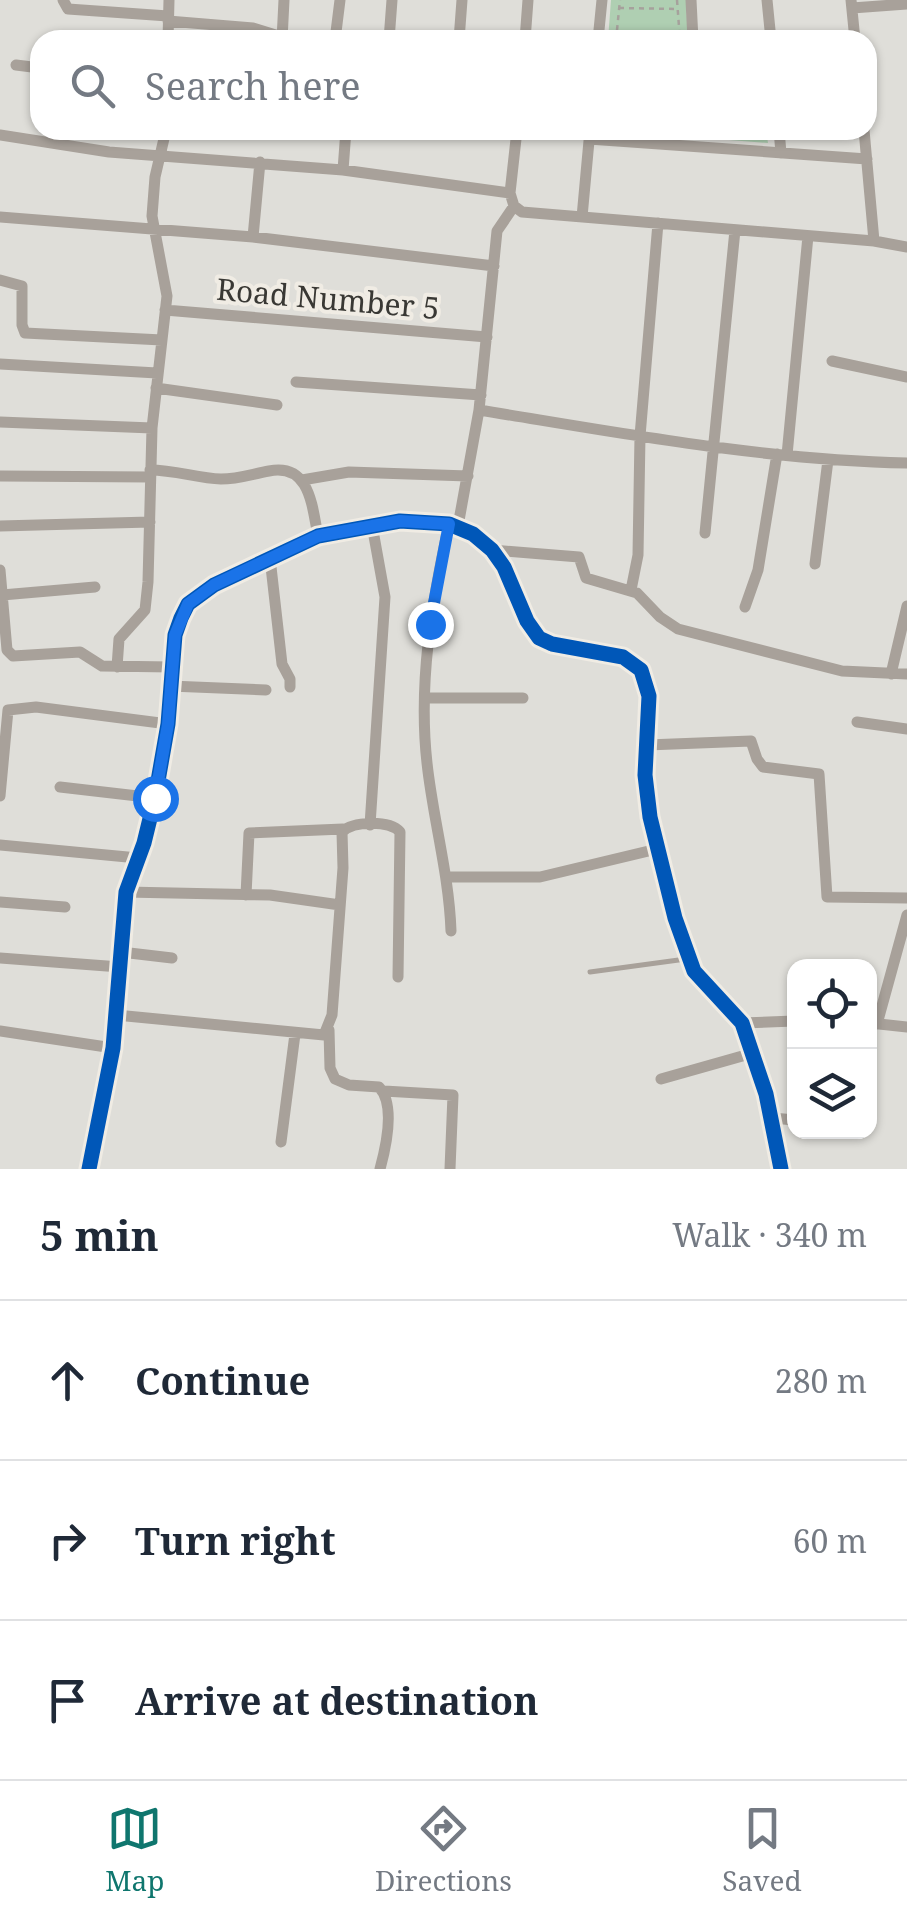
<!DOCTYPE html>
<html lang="en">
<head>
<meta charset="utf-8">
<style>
  body { margin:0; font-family:"Noto Serif",serif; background:#f2f2f3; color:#1f2937 }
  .controls { position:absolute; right:30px; bottom:30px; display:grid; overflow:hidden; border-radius:20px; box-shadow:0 2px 8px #0004 }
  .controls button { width:90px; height:90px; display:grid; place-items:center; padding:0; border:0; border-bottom:2px solid #e0e1e3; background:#fff; color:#1f2937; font:50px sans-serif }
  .stop { position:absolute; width:30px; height:30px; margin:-22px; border:8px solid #1a73e8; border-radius:50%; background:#fff }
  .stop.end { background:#1a73e8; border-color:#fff; box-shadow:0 2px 10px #0008 }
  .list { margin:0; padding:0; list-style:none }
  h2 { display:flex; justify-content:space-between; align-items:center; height:130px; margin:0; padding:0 40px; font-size:42px }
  h2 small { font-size:32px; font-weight:400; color:#747a83 }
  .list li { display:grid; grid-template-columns:65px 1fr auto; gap:30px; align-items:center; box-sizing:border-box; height:160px; padding:0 40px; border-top:2px solid #e0e1e3 }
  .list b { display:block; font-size:38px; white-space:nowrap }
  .list em { font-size:32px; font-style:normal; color:#747a83 }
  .icon { flex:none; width:55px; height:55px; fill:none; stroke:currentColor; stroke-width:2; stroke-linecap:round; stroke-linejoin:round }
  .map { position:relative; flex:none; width:907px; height:1169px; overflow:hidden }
  .search { position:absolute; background:#fff; box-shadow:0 2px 8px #0004; left:30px; right:30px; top:30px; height:110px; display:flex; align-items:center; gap:25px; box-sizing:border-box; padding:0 35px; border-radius:30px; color:#747a83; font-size:38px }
  .sheet { height:610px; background:#fff }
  nav { display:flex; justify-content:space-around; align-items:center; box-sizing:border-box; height:140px; border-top:2px solid #e0e1e3; background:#fff; font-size:28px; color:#747a83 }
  nav a { display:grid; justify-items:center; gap:5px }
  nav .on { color:#0f766e }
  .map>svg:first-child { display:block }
  .green { fill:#afcfb2 }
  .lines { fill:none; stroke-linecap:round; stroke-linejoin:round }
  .path { stroke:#a6a19c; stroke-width:2.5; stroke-dasharray:5 5; stroke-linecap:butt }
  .service { stroke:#a8a19a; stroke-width:5 }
  .minor { stroke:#a8a19a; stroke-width:11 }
  .tertiary { stroke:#a8a19a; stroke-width:14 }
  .cycleway-casing { stroke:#f0ece4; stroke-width:21 }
  .cycleway { stroke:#0057b8; stroke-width:15 }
  .route { stroke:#1a73e8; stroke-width:12 }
  .labels { text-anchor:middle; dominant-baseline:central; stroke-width:8; stroke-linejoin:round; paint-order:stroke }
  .street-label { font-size:30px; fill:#393834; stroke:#f0ece4 }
</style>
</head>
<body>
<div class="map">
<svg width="907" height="1169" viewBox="0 0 907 1169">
  <rect width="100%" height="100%" fill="#dfded9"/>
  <!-- green -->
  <path class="green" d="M 611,0 L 686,0 L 688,40 L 608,40 Z
    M 601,130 L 766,130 L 768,143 Z"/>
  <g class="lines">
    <!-- path -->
    <path class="path" d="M 677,0 L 680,40
      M 619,8 L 678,9
      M 616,40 L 620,0
      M 675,130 L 739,136 L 739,130"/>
    <!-- service -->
    <path class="service" d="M 590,972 L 686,959"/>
    <!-- minor -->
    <path class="minor" d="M 63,0 L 68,9 L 168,16
      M 691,0 L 693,40
      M 767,0 L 771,40
      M 851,0 L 855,40
      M 852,8 L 907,4
      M 168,21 L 253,28 L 282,37
      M 168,40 L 169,0
      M 282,40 L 284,0
      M 335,40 L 340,0
      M 389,40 L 392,0
      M 459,40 L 462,0
      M 525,40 L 528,0
      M 598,40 L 602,0
      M 16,65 L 40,68
      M 517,130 L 510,193 L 514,206 L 522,212 L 874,241 L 907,247
      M 779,130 L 781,153
      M 864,130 L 874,241
      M 0,135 L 109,152 L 343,170 L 510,193
      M 589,139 L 867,159
      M 343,170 L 346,130
      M 0,217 L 253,237 L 494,266
      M 582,217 L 590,130
      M 253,237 L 260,162
      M 0,280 L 22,286 L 22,325 L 25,333 L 162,340
      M 165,310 L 487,337
      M 832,361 L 907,377
      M 0,364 L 157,373
      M 296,382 L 481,395
      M 156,388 L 277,405
      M 479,410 C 621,433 763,460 907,463
      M 0,422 L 152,428
      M 787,455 L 808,236
      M 150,470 C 175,470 197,478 221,479 C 238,479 252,474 269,471 C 310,463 312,506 318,536
      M 0,476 L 150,477
      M 302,480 L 349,472 L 468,476
      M 449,524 C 432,601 418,683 427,763 C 433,819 449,874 451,931
      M 0,526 L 150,522
      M 458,526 L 479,410 L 497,231 L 514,206
      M 705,533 L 735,230
      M 492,550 L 579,557 L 586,578 L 637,593 L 660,617 L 678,629 L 842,671 L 907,674
      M 270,558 L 282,664 L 290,679 L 290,687
      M 815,564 L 828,460
      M 0,570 L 7,650 L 13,656 L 80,652 L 102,666 L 172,667
      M 631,590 L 638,555 L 640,436 L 658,223
      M 2,595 L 95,587
      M 745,607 L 758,570 L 777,454
      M 117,667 L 119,639 L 145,610 L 148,582 L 152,428 L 167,296 L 152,216 L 155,177 L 166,130
      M 891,674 L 907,606
      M 170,686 L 266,690
      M 425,698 L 523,698
      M 857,722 L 907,729
      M 647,745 L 751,741 L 757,759 L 763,767 L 819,774 L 827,897 L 907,898
      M 60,787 L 155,798
      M 0,796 L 8,710 L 36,707 L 168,724
      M 370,825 L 385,597 L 372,525
      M 0,845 L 138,858
      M 446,877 L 540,877 L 657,849
      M 126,892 L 270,895 L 340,905
      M 246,895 L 249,833 L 343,829
      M 0,902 L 65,907
      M 121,952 L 172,958
      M 0,958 L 120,967
      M 116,1015 L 324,1035 L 332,1015 L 343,868 L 342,832 C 353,821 389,820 400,832 L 398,977
      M 742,1023 L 794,1021
      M 870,1023 L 907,1027
      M 877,1024 L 907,915
      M 329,1030 L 330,1068 L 335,1079 L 349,1085 L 379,1087 C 396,1105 386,1147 380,1169
      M 0,1031 L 113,1048
      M 661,1079 L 753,1053
      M 384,1091 L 453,1095 L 450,1169
      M 773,1118 L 794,1120
      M 281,1142 L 295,1034"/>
    <!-- tertiary -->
    <path class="tertiary" d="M 89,1169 L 113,1048 L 126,892 L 144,843 L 155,798 L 168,724 L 175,635 L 181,618 L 188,604 L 214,585 L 318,536 L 400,521 L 449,524 L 473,534 L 492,550 L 504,567 L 527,621 L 539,638 L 552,644 L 623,657 L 641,670 L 649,696 L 645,775 L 650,817 L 675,918 L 694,971 L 742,1023 L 766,1094 L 781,1169"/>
    <defs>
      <path id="cycleway" d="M 89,1169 L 113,1048 L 126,892 L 144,843 L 155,798 L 168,724 L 175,635 L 181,618 L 188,604 L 214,585 L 318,536 L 400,521 L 449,524 L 473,534 L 492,550 L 504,567 L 527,621 L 539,638 L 552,644 L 623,657 L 641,670 L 649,696 L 645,775 L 650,817 L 675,918 L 694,971 L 742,1023 L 766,1094 L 781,1169"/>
    </defs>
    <!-- cycleway casing -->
    <use href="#cycleway" class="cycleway-casing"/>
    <!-- cycleway -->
    <use href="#cycleway" class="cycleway"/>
  </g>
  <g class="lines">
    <!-- route -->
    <path class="route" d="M 155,798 L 168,724 L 175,635 L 188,604 L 214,585 L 318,536 L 400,521 L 449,524 L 430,624"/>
  </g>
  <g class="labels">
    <!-- street labels -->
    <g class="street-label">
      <text transform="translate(328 298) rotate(5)">Road Number 5</text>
    </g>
  </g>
</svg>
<div class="controls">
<button><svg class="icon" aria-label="locate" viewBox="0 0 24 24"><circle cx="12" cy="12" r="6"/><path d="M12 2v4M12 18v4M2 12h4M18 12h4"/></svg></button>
<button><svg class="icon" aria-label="layers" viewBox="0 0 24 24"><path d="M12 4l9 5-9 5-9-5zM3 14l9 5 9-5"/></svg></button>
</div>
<div class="stop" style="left:155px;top:798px"></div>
<div class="stop end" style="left:430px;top:624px"></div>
<div class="search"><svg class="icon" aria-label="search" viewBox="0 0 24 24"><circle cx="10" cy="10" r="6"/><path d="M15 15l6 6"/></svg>Search here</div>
</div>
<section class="sheet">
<h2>5 min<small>Walk · 340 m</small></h2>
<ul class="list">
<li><svg class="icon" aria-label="ahead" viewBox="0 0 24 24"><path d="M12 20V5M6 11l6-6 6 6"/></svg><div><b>Continue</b></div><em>280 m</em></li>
<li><svg class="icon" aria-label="right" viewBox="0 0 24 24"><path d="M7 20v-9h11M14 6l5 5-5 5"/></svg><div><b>Turn right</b></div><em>60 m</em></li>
<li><svg class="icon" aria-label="arrive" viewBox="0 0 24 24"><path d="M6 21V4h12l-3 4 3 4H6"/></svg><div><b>Arrive at destination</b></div></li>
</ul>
</section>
<nav>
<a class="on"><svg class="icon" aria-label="map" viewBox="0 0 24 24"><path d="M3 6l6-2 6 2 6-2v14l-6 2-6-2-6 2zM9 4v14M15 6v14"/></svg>Map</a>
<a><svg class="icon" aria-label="directions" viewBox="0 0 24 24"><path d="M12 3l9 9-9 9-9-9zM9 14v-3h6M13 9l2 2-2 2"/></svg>Directions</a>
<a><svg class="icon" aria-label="saved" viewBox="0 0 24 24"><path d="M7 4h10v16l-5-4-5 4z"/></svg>Saved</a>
</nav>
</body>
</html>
